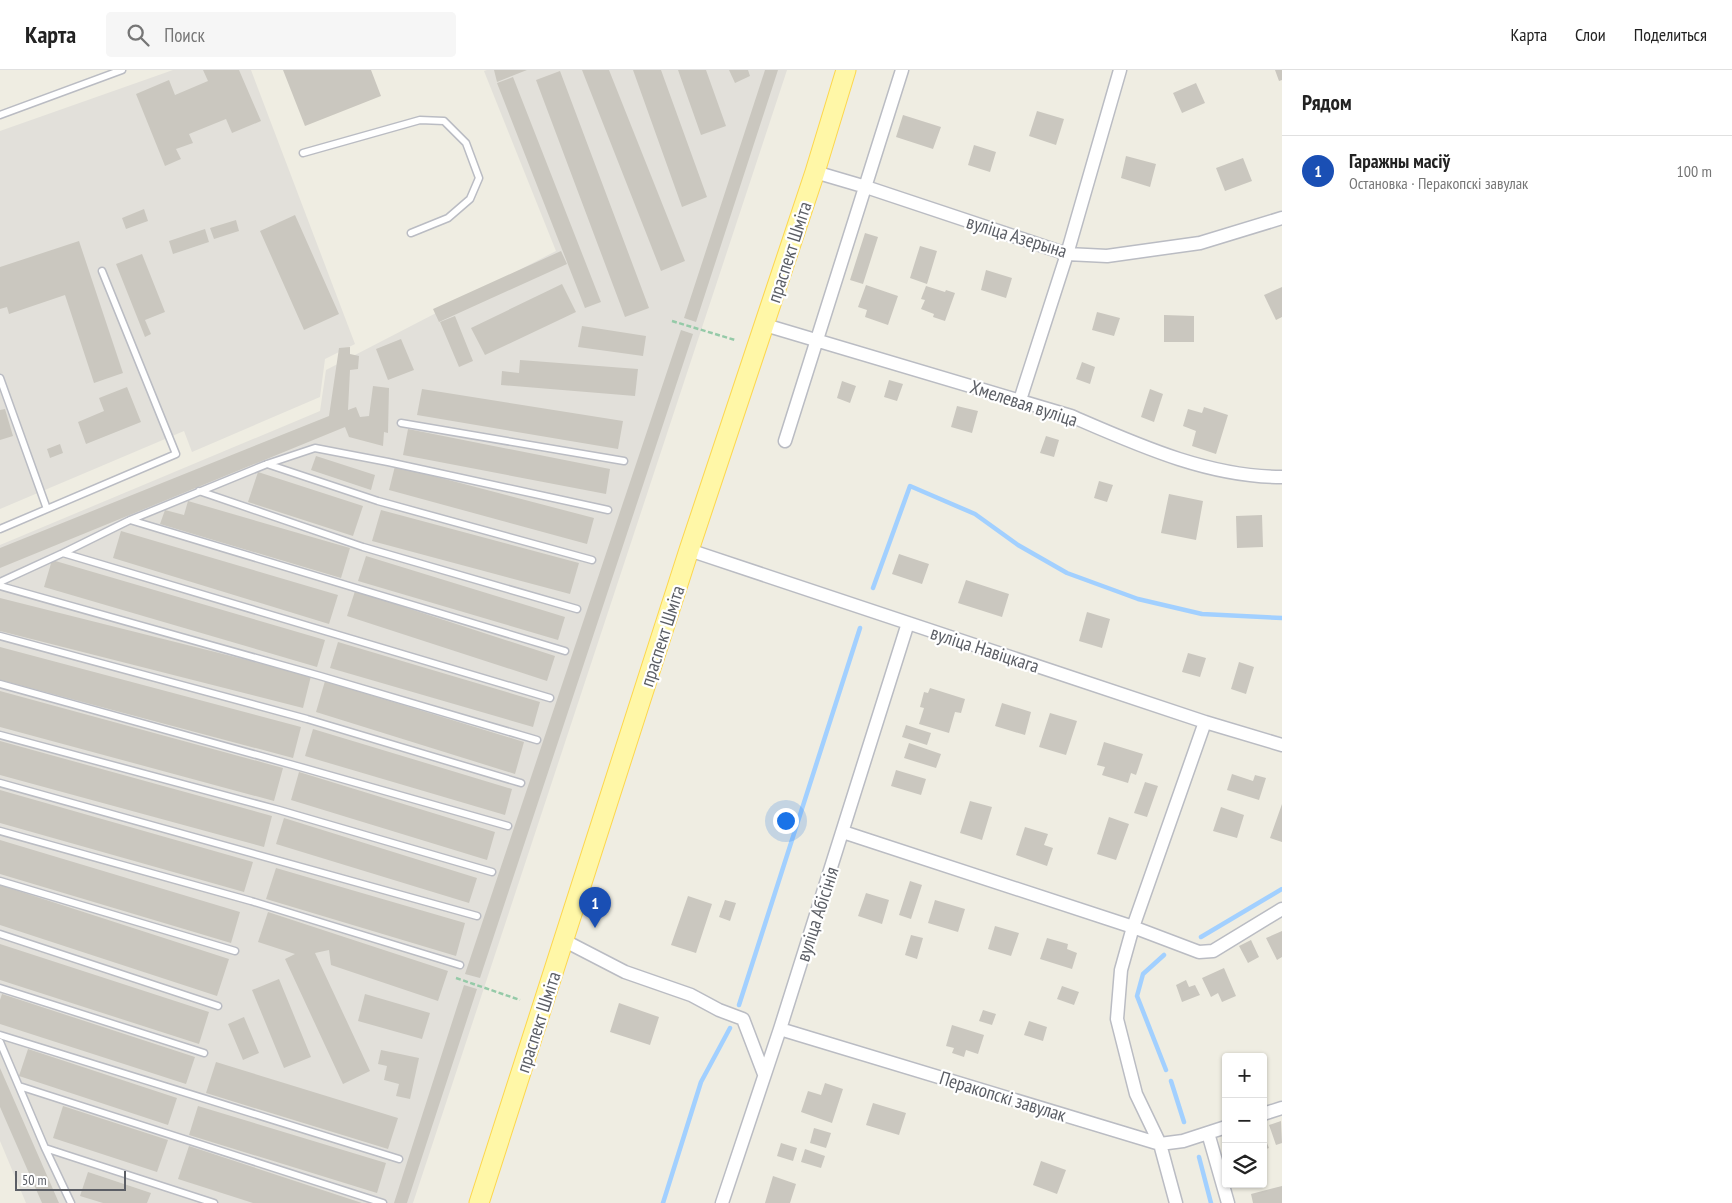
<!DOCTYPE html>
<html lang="ru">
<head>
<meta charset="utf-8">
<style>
  body { margin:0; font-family:"PT Sans Narrow",sans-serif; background:#f6f6f6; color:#222 }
  .controls { position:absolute; right:15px; bottom:15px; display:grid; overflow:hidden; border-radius:5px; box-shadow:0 1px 4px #0004 }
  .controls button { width:45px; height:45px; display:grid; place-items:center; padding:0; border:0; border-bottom:1px solid #e0e0e0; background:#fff; color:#222; font:25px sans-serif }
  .scale { position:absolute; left:15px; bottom:12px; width:111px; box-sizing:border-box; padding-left:5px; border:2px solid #5b5e65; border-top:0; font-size:14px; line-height:18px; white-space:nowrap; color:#5b5e65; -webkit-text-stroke:4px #fff; paint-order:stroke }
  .you { position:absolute; left:785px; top:750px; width:18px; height:18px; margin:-12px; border:4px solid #fff; border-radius:50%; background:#1a73e8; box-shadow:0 0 0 8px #1a73e833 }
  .badge { display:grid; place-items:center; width:32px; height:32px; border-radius:50%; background:#d93025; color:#fff; font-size:16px; font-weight:700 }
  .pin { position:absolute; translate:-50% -41px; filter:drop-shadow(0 1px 2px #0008) }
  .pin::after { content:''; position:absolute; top:26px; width:18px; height:15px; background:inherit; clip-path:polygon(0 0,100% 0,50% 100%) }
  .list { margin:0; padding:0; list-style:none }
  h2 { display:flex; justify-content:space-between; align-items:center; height:65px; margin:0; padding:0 20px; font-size:21px }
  h2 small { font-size:16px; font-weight:400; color:#767676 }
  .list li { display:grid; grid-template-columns:32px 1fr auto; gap:15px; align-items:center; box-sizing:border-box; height:70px; padding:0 20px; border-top:1px solid #e0e0e0 }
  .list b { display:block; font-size:19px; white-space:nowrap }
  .list p { margin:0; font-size:16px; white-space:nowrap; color:#767676 }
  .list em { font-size:16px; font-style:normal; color:#767676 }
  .icon { flex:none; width:28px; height:28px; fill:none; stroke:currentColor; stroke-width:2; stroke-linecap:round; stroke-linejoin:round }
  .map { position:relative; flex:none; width:1282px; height:1133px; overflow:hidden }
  header { display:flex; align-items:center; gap:30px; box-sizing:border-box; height:70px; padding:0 25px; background:#fff; border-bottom:1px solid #e0e0e0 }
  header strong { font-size:24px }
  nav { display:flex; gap:28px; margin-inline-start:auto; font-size:18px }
  .search { width:350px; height:45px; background:#f6f6f6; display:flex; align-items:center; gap:12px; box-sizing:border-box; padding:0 18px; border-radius:5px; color:#767676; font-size:19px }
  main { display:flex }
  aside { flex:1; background:#fff }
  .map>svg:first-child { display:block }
  .industrial { fill:#e2e0da }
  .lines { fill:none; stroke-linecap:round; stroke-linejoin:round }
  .stream { stroke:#a2d0ff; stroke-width:4.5 }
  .building { fill:#cac7bf }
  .lane-casing { stroke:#babcc3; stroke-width:9 }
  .street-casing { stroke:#babcc3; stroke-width:15 }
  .primary-casing { stroke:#fdd74d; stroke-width:21 }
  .path { stroke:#95caa8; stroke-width:2.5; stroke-dasharray:5 2.5; stroke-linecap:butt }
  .lane { stroke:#fff; stroke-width:6 }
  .street { stroke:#fff; stroke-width:12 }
  .primary { stroke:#fff7a7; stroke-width:19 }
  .labels { text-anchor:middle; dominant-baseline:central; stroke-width:4.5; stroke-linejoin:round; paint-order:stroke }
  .street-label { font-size:19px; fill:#5b5e65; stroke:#fff }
</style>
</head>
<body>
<header>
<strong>Карта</strong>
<div class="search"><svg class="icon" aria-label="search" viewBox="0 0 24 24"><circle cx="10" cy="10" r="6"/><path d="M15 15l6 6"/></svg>Поиск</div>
<nav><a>Карта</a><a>Слои</a><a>Поделиться</a></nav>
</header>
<main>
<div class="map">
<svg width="1282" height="1133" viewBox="0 0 1282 1133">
  <rect width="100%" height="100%" fill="#efede2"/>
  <!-- industrial -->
  <path class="industrial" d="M 173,0 L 251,0 L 355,274 L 325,289 L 320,327 L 192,382 L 184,361 L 0,439 L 0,61 Z
    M 487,0 L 787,0 L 413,1133 L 26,1133 L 0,1071 L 0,475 L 320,341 L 326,300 L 556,181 L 484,1 Z"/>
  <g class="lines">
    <!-- stream -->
    <path class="stream" d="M 873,518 L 910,416 L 975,444 L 1018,475 L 1067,503 L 1138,529 L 1202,544 L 1282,548
      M 1201,867 L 1282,819
      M 1164,885 L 1143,904 L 1137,926 L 1166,1000
      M 739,935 L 860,558
      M 1171,1011 L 1184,1052
      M 1199,1087 L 1211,1133
      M 663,1133 L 701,1012 L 730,958"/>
  </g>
  <!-- building -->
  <path class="building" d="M 203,0 L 239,0 L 261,51 L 232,63 L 226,49 L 189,64 L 193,73 L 176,79 L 181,89 L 165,96 L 136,24 L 169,10 L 175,25 L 208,11 Z
    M 283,0 L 371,0 L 381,26 L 305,56 Z
    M 494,0 L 527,0 L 497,12 Z
    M 582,0 L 609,0 L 685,191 L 661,201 Z
    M 633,0 L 661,0 L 707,127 L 682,137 Z
    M 678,0 L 706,0 L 726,56 L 701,65 Z
    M 729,0 L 748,0 L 750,6 L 735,13 Z
    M 765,0 L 778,0 L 696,252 L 684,248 Z
    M 1275,0 L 1282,0 L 1282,10 L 1279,11 Z
    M 560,1 L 649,238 L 625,247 L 536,10 Z
    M 513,7 L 601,232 L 585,238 L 497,13 Z
    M 1196,13 L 1205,33 L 1182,43 L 1173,23 Z
    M 1037,41 L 1064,49 L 1056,75 L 1029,66 Z
    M 903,45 L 941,57 L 933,79 L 896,67 Z
    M 974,75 L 996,82 L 990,102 L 968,95 Z
    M 1126,86 L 1156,94 L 1150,117 L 1121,108 Z
    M 1243,88 L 1252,111 L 1225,121 L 1216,98 Z
    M 144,139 L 148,151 L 126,159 L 122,148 Z
    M 295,145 L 339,244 L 304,260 L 260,161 Z
    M 236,150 L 239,161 L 214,169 L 210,158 Z
    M 205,159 L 209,172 L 173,184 L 169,171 Z
    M 865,163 L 878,167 L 863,214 L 850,210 Z
    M 79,171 L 123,303 L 94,313 L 65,225 L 9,244 L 7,237 L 0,239 L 0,197 Z
    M 920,176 L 937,181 L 927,214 L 910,208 Z
    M 561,181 L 567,194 L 439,252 L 433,239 Z
    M 142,184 L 165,242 L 145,250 L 151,264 L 145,267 L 116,194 Z
    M 986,200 L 1012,208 L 1006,228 L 981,220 Z
    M 562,214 L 576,242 L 485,285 L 471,258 Z
    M 866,215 L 898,226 L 888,255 L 865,247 L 867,240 L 858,237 Z
    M 926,216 L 945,222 L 946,220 L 955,223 L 945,251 L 933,247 L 934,244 L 921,239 L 925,230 L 921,229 Z
    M 1282,217 L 1282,247 L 1276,250 L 1264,225 Z
    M 1097,242 L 1120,248 L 1114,266 L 1092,260 Z
    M 1164,245 L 1194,246 L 1194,272 L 1164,272 Z
    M 455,246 L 473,291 L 459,297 L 440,252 Z
    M 582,256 L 646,266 L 643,286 L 578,277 Z
    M 681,260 L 693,264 L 480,908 L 465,904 Z
    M 401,269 L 414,300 L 388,310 L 376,279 Z
    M 350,277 L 350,284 L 359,286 L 358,299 L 350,300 L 348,340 L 356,337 L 360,347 L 369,346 L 373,316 L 389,318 L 388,363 L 384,362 L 383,376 L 349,367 L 345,357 L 0,498 L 0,478 L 329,346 L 339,278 Z
    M 520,290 L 638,299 L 635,326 L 501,315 L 502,301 L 519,303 Z
    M 1082,292 L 1095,297 L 1090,314 L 1076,309 Z
    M 889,310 L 903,314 L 897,331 L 884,327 Z
    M 842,311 L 856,316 L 850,333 L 837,328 Z
    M 127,317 L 141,352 L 86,374 L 78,352 L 104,341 L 99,328 Z
    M 422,319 L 623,351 L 618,379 L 417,345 Z
    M 1150,319 L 1163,324 L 1154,352 L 1141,347 Z
    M 957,336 L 978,341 L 972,363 L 951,357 Z
    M 1204,337 L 1228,345 L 1216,384 L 1192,376 L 1196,361 L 1183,356 L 1188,339 L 1202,343 Z
    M 5,339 L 13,366 L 0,370 L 0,340 Z
    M 408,359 L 610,399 L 606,424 L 403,385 Z
    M 1046,366 L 1059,370 L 1054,387 L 1040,383 Z
    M 60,374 L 63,383 L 50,388 L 47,379 Z
    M 316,386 L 375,405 L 371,420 L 311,400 Z
    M 395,396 L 594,448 L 587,474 L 389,420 Z
    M 258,402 L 363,436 L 353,466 L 248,432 Z
    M 1099,411 L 1113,415 L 1107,432 L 1094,428 Z
    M 1169,424 L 1203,431 L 1196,470 L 1161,463 Z
    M 188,431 L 350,478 L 341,508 L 160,454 L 165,440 L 184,445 Z
    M 381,440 L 579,493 L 570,524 L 372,471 Z
    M 1262,445 L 1263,477 L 1237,478 L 1236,446 Z
    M 121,461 L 338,525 L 329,554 L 113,488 Z
    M 899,484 L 929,494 L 922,514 L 892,504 Z
    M 366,486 L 565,547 L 558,570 L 358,511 Z
    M 52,490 L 325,570 L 317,597 L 44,517 Z
    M 966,510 L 1009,524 L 1002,547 L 958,533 Z
    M 355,521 L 555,586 L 547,611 L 347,546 Z
    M 0,528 L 311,606 L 303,638 L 0,561 Z
    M 1087,542 L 1110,549 L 1102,578 L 1079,571 Z
    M 338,572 L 540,632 L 533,657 L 330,598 Z
    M 0,577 L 301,657 L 293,688 L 0,610 Z
    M 1188,583 L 1206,588 L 1200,607 L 1182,602 Z
    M 1239,592 L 1254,597 L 1246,624 L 1231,619 Z
    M 325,611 L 524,672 L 515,704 L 316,642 Z
    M 930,618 L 965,629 L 961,643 L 955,642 L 949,663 L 919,654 L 924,638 L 920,637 L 924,622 L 928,623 Z
    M 0,621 L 283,698 L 274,731 L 0,657 Z
    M 1002,633 L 1031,642 L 1025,665 L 995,656 Z
    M 1050,643 L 1077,651 L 1066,685 L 1039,677 Z
    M 906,655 L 931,663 L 927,675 L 902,667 Z
    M 313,659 L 512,719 L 505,745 L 305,686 Z
    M 0,671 L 272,746 L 264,777 L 0,705 Z
    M 1104,672 L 1143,684 L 1136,705 L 1131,703 L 1128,713 L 1102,705 L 1105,697 L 1097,695 Z
    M 909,673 L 941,684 L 936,698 L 904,688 Z
    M 896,700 L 926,709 L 921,725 L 891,716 Z
    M 299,702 L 495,762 L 487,790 L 291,730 Z
    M 1232,704 L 1253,711 L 1255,705 L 1266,708 L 1259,730 L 1227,720 Z
    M 1145,712 L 1158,716 L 1147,747 L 1134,743 Z
    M 0,720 L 253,792 L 244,822 L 0,753 Z
    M 970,731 L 992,737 L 982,770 L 960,763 Z
    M 1282,734 L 1282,772 L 1270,768 Z
    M 1221,737 L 1244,745 L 1237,768 L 1213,761 Z
    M 1109,747 L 1129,754 L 1116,790 L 1097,784 Z
    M 284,748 L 477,808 L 469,833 L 276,774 Z
    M 1025,757 L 1048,764 L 1044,775 L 1053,778 L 1047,796 L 1016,785 Z
    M 0,770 L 240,842 L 231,873 L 0,804 Z
    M 276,798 L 465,853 L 456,886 L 266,829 Z
    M 910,811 L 922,815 L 911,849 L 899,845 Z
    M 0,815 L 229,889 L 217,926 L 0,855 Z
    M 866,823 L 889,830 L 882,854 L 858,846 Z
    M 688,826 L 712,834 L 696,883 L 671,875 Z
    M 725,830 L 736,833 L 730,851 L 719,847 Z
    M 935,830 L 965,839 L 958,862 L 928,853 Z
    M 268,842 L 448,901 L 438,931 L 331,895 L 329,880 L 315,883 L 370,1001 L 343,1014 L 285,889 L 295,884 L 258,872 Z
    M 995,856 L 1019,863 L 1011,886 L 988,879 Z
    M 1282,861 L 1282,887 L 1277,890 L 1266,868 Z
    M 911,865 L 923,868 L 917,889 L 905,885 Z
    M 1047,868 L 1068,874 L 1067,879 L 1077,883 L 1072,899 L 1040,889 Z
    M 1251,870 L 1259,887 L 1248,893 L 1239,876 Z
    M 0,874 L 209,942 L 199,974 L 0,910 Z
    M 1224,898 L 1236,926 L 1222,932 L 1218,923 L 1211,927 L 1202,908 Z
    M 279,909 L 311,987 L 284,998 L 252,920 Z
    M 1186,910 L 1189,917 L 1195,915 L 1200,925 L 1182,932 L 1176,915 Z
    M 464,915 L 477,919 L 407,1133 L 394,1133 Z
    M 1062,916 L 1079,922 L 1074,935 L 1057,929 Z
    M 2,924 L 195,987 L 186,1014 L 0,954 L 0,930 Z
    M 365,924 L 430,943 L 422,969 L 358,951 Z
    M 619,933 L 659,947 L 650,975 L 610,962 Z
    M 983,940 L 996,944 L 992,955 L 979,951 Z
    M 244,947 L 259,983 L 243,990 L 228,954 Z
    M 1029,951 L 1047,957 L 1043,971 L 1024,965 Z
    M 952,955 L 984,965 L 978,984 L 966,980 L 964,987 L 952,983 L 954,978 L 946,976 Z
    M 28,979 L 177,1028 L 168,1055 L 19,1006 Z
    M 381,980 L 419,988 L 410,1029 L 396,1026 L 399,1014 L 384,1010 L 387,996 L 378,994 Z
    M 216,992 L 398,1048 L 388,1079 L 206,1023 Z
    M 0,998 L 59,1133 L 42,1133 L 0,1037 Z
    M 825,1013 L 843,1019 L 832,1053 L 801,1042 L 808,1021 L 821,1025 Z
    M 873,1033 L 906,1043 L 899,1065 L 866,1055 Z
    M 63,1036 L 168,1070 L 157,1102 L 53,1068 Z
    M 198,1036 L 386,1093 L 377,1123 L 189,1065 Z
    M 1281,1051 L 1282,1073 L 1276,1075 L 1269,1055 Z
    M 814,1058 L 831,1063 L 826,1078 L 810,1073 Z
    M 1263,1064 L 1269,1078 L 1263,1080 Z
    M 781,1073 L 797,1078 L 793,1091 L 777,1086 Z
    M 189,1076 L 362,1133 L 253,1133 L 178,1109 Z
    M 805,1079 L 825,1086 L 821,1098 L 801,1092 Z
    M 1041,1091 L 1066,1100 L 1057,1124 L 1033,1115 Z
    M 88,1102 L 151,1123 L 147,1133 L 103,1133 L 80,1126 Z
    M 773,1106 L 796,1114 L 790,1133 L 765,1133 Z
    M 1282,1116 L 1282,1133 L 1253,1133 L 1251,1124 Z"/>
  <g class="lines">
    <defs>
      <path id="lane" d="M 0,45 L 122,0
        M 303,83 L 420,50 L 444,51 L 466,73 L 479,108 L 470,129 L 448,148 L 411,163
        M 0,308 L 47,439
        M 401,353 L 624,391
        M 267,394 L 378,431 L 592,490
        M 199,421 L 363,477 L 577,539
        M 130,450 L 565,581
        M 0,459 L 176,384 L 102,201
        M 63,483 L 550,628
        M 0,512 L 63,483 L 130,450 L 267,394 L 315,378 L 388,392 L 608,440
        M 0,516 L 320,606 L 537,670
        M 0,566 L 307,649 L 521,713
        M 0,614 L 293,695 L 508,756
        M 0,665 L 279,740 L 492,802
        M 0,713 L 477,846
        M 0,761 L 251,831 L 460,895
        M 0,811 L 235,881
        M 0,864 L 218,936
        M 0,918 L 204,983
        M 0,965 L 399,1089
        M 0,972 L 45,1078 L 71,1133
        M 19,1016 L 383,1133
        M 45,1078 L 214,1133"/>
      <path id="street" d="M 815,102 L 866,117 L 1067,184 L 1107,186 L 1200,173 L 1282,148
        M 765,255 L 1071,346 C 1138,375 1208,407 1282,407
        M 1020,330 L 1067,184 L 1120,0
        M 785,371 L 902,0
        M 689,480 L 1205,652 L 1282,675
        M 843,762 L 1133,857 L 1199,882 L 1213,881 L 1282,839
        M 565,871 L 625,902 L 691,925 L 719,940 L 743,949 L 764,1004
        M 780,959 L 1160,1074 L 1183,1071 L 1226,1057
        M 1263,1044 L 1282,1038
        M 1208,1063 L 1228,1133
        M 722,1133 L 780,959 L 908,553
        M 1176,1133 L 1160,1074 L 1136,1024 L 1117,949 L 1121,900 L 1133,857 L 1205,652"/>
      <path id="primary" d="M 479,1133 L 689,480 L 815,102 L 846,0"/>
    </defs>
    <!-- lane casing -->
    <use href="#lane" class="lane-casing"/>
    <!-- street casing -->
    <use href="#street" class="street-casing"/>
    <!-- primary casing -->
    <use href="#primary" class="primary-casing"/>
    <!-- path -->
    <path class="path" d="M 672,251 L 735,270
      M 456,908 L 520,930"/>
    <!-- lane -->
    <use href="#lane" class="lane"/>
    <!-- street -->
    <use href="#street" class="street"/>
    <!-- primary -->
    <use href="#primary" class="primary"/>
  </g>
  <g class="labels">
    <!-- street labels -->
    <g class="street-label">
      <text transform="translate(1017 166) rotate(17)">вуліца Азерына</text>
      <text transform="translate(789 182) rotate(-72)">праспект Шміта</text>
      <text transform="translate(1024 333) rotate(18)">Хмелевая вуліца</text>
      <text transform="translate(662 566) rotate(-72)">праспект Шміта</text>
      <text transform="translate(985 579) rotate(18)">вуліца Навіцкага</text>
      <text transform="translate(817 844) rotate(-72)">вуліца Абісінія</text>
      <text transform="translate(538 952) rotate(-72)">праспект Шміта</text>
      <text transform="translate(1003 1026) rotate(17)">Перакопскі завулак</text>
    </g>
  </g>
</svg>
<div class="controls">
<button>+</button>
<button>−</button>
<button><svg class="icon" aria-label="layers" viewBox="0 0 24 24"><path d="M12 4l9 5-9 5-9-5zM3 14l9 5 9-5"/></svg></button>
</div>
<div class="scale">50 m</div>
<div class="you"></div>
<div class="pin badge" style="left:595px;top:858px;background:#1a4fb4">1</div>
</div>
<aside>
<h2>Рядом<small></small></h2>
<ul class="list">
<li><span class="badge" style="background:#1a4fb4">1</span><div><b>Гаражны масіў</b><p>Остановка · Перакопскі завулак</p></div><em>100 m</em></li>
</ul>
</aside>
</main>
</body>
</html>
